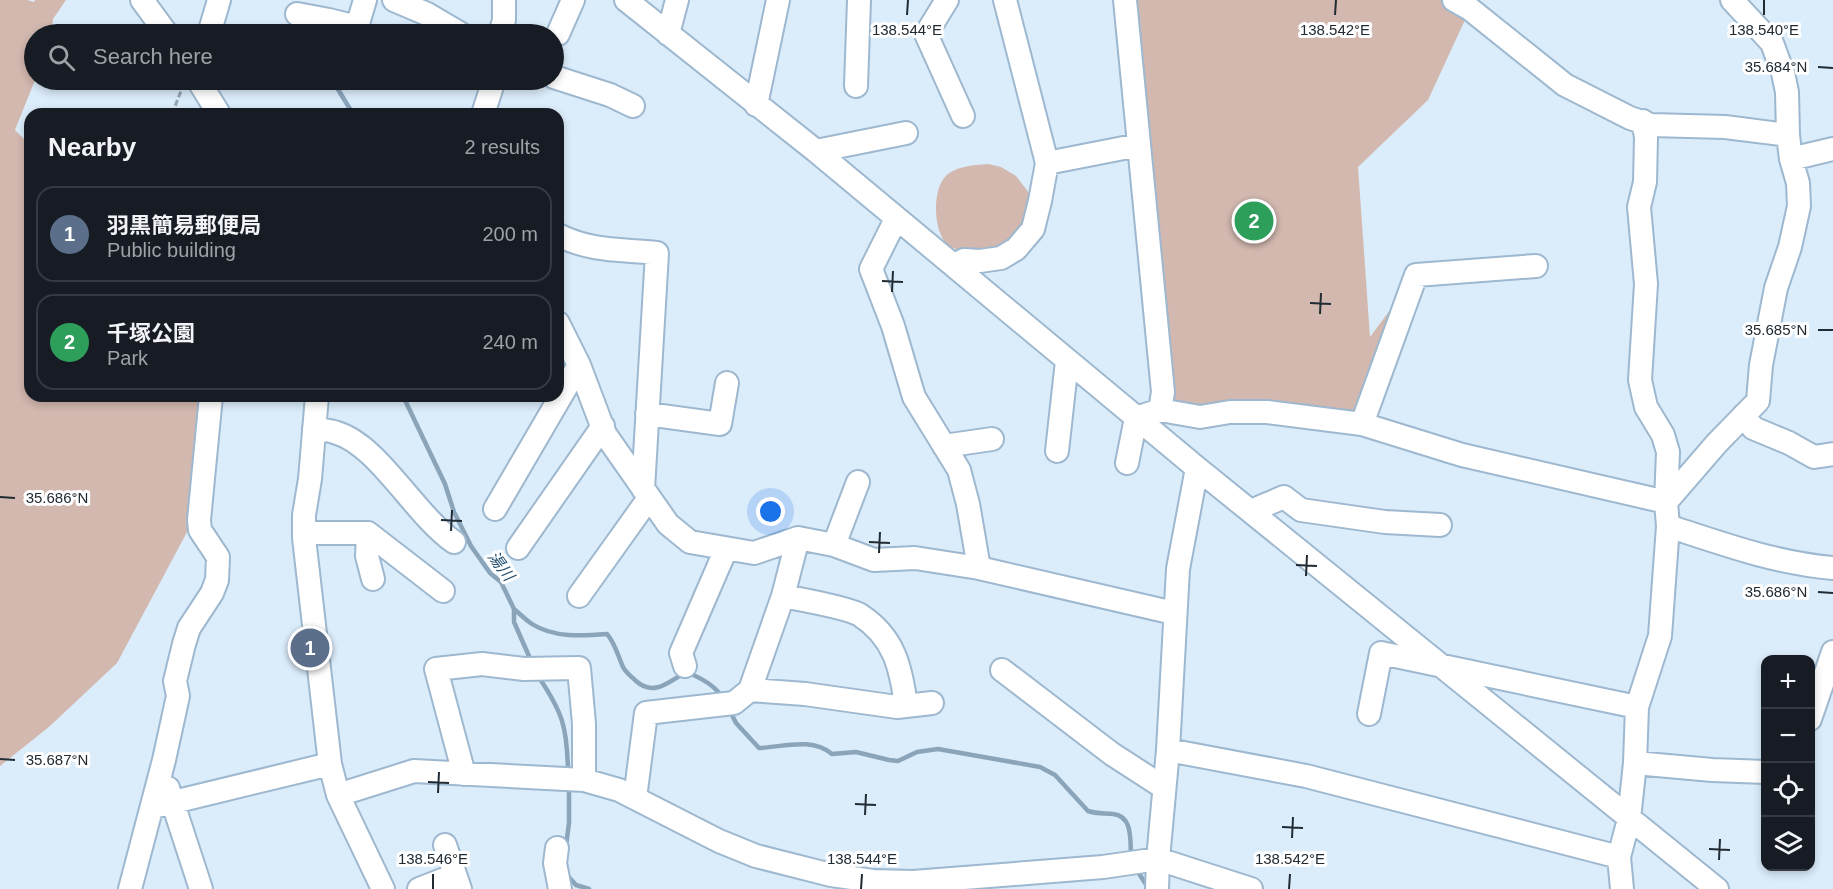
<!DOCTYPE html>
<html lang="en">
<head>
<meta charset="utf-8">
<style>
  body { margin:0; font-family:Arial,"Noto Sans JP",sans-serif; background:#242831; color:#f1f3f6 }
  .controls { position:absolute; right:18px; bottom:18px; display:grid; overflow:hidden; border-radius:12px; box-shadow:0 3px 9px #0003 }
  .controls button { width:54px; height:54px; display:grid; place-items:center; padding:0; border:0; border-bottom:2px solid #363941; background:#171b24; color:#f1f3f6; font:30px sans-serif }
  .you { position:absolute; left:771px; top:512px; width:21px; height:21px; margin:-15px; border:4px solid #fff; border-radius:50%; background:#1a73e8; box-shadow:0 0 0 9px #1a73e833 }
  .badge { display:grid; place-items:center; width:39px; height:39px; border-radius:50%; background:#d1a394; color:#fff; font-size:20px; font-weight:700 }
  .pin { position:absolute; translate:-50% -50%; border:3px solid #fff; box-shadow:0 2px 6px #0006 }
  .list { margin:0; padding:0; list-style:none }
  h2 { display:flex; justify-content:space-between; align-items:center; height:78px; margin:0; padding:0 24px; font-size:26px }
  h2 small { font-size:20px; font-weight:400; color:#9ea1a6 }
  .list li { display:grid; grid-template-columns:39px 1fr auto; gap:18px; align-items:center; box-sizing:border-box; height:96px; margin:0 12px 12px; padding:0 12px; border:2px solid #363941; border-radius:18px }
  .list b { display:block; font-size:22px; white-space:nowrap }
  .list p { margin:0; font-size:20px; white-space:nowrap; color:#9ea1a6 }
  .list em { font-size:20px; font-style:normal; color:#9ea1a6 }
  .icon { flex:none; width:33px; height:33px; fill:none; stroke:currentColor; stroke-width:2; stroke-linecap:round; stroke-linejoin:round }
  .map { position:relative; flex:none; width:1833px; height:889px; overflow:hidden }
  .search { position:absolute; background:#171b24; box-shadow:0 3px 9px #0003; left:24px; top:24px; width:540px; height:66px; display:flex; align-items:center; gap:15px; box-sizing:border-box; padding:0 21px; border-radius:33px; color:#9ea1a6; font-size:22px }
  .panel { position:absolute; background:#171b24; box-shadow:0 3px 9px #0003; left:24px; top:108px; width:540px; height:294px; border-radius:18px }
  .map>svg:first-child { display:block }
  .green { fill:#d2b8af }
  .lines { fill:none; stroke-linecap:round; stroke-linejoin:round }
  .stream { stroke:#8aa4ba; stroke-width:4.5 }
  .minor-casing { stroke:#9db8cf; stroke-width:26 }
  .path { stroke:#95a4b0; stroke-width:3; stroke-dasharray:6 3; stroke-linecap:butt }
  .minor { stroke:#fff; stroke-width:22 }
  .ticks { fill:none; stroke:#202b34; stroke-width:2 }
  .labels { text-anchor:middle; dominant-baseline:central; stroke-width:6; stroke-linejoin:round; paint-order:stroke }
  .water-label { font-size:16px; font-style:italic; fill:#265172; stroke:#fff }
  .ticks-label { font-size:15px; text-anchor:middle; fill:#202b34; stroke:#fff; stroke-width:6; stroke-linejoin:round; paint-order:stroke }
</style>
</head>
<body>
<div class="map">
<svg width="1833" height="889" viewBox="0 0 1833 889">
  <rect width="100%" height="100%" fill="#dbecfa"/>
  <!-- green -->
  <path class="green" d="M 0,0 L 27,0 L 34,2 L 35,0 L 66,0 L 53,19 L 51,34 L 34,34 L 35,80 L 15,130 L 26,141 L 30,141 L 30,396 L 204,396 L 194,519 L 117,663 L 50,726 L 0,766 Z
    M 1125,0 L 1454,0 L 1470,9 L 1428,100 L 1358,167 L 1370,337 L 1416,275 L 1362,424 L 1200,417 L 1163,392 Z
    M 988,164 L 1001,167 L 1016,176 L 1029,193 L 1032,212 L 1012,249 C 993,251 969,256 951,247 C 933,237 932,193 944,178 C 954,166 974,165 988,164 Z"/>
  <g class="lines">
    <!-- stream -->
    <path class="stream" d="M 171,24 L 186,34
      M 327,80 L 336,86 L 353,114
      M 403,396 L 445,484 L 454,512 L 471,546 L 490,573 L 501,582 L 514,609 L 514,622 L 532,663
      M 514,609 C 520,614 526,620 532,624 C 554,638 582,636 607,634 C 615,643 618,656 623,667 C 626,673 632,677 636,681 C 654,697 668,682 686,672 C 699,677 714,684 722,697
      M 538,676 C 563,713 567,727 568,771
      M 729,709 L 736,723 L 759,748 C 784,747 811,737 832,754 L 856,752 L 889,760 L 898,761 L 917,752 L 938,749 L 1040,767 L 1055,775 L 1088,811 C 1097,814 1105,813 1113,814 C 1133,816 1130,840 1131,855
      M 566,846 L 569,823 L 569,786
      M 1136,869 L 1149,889
      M 567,875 L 576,885 L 589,889"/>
    <defs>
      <path id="minor" d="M 142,0 L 167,34
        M 394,0 L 427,14 L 461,34
        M 626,0 L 816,151 L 1197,468 L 1717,889
        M 947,0 L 926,34 L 963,116
        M 1125,0 L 1163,392 L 1160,410
        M 1454,0 L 1470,9 L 1565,85 L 1630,118 L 1651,125 L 1725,127 L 1788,135
        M 297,14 L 329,20 L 357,27 L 365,0
        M 209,34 L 219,0
        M 500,34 L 504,20 L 504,0
        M 558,34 L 573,0
        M 668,34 L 677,0
        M 554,77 L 610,95 L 633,106
        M 198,80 L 219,114
        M 856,86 L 859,0
        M 756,105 L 778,0
        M 483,114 L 494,80
        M 816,151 L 906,133
        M 1791,159 L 1833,149
        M 1047,163 L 1139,145
        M 896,219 L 871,269 L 893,326 L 914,397 L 959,470 L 968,504 L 979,568
        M 558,235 C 592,252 620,249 657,253 L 643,489
        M 954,265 L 964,260 L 980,261 L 1001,258 L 1016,249 L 1033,229 L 1040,201 L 1047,163 L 1005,0
        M 558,323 L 579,365 L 605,434 L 668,524 L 690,542 L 754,553 L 798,538 L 834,545 L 874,560 L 915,558 L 979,568 L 1174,613
        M 317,396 L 310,479 L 304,515 L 304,538 L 330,764 L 338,795 L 383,889
        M 647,414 L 720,424 L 727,383
        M 1744,415 L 1753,428 L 1789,443 L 1814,457 L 1833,454
        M 1362,424 L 1416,275 L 1536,266
        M 314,429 C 321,430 330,430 337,433 C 378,445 415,515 454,542
        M 944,446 L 992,439
        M 1057,451 L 1067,361
        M 1127,463 L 1136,418 L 1160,410 L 1200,417 L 1230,412 L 1267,412 L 1362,424 L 1462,455 L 1666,502
        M 1666,502 L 1717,443 L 1758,401 L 1761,365 L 1776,288 L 1790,247 L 1799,206 L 1798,183 L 1791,159 L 1788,135 L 1787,92 L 1783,73 L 1772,43 L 1732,0
        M 495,509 L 579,365
        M 1251,511 L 1284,497 L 1301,510 L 1385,522 L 1440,525
        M 1668,526 C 1723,544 1775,563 1833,568
        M 304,533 L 368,533 L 443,591
        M 368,533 L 367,556 L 373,579
        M 834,545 L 858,482
        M 518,548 L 603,426
        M 579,596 L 649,498
        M 783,596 C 799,599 849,608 860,615 C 894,637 901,667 906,706
        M 685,666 L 681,653 L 726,549
        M 1002,670 L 1112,754 L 1163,787
        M 750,690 L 805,694 L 897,707 L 932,703
        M 1369,714 L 1381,653 L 1637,707
        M 1810,719 L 1833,652
        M 1168,750 L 1306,776 L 1619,857
        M 1635,763 L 1712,770 L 1766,772
        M 464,774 L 436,669 L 482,664 L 524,669 L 579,668 L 584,724 L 584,780
        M 168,788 L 201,889
        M 338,795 L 414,771 L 584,780 L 619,790 L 719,841 L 756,856 L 831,875 L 873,881 L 913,882 L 1103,867 L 1158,859 L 1168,750 L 1178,569 L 1197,468
        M 635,798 L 646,713 L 734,703 L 750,690 L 783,596 L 798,538
        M 153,807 L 330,764
        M 445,845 L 460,889
        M 557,848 L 555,863 L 560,889
        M 130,889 L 164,760 L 178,696 L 175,681 L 184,644 L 189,628 L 212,593 L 217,580 L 218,557 L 200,530 L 199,520 L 211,396
        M 419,889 L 455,875
        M 1157,889 L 1158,859 L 1251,889
        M 1622,889 L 1619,857 L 1629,819 L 1635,763 L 1637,707 L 1660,636 L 1668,526 L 1666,502 L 1668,452 L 1663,435 L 1646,407 L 1640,380 L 1646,284 L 1639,207 L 1645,182 L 1646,137 L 1643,121"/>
    </defs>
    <!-- minor casing -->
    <use href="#minor" class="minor-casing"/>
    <!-- path -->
    <path class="path" d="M 172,114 L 181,91"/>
    <!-- minor -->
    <use href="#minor" class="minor"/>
  </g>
  <!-- ticks -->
  <path class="ticks" d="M 907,15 L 908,0M 1335,15 L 1336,0M 1764,15 L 1764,0M 1818,67 L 1833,68M 882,281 L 903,282M 892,292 L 893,271M 1310,303 L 1331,304M 1320,314 L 1321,293M 1818,330 L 1833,330M 0,497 L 15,498M 441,520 L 462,521M 451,531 L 452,510M 869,542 L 890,543M 879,553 L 880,532M 1296,565 L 1317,566M 1306,576 L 1307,555M 1818,592 L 1833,593M 0,759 L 15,760M 428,782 L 449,783M 438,793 L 439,772M 855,804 L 876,805M 865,815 L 866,794M 1282,827 L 1303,828M 1292,838 L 1293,817M 1709,849 L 1730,850M 1719,860 L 1720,839M 433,889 L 433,874M 861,889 L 862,874M 1289,889 L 1290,874"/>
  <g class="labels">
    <!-- water labels -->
    <g class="water-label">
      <text transform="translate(501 566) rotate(53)">湯川</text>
    </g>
  </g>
  <g class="ticks-label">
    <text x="907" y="35">138.544°E</text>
    <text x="1335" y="35">138.542°E</text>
    <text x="1764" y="35">138.540°E</text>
    <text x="1776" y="72">35.684°N</text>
    <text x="1776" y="335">35.685°N</text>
    <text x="57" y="503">35.686°N</text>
    <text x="1776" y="597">35.686°N</text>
    <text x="57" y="765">35.687°N</text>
    <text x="433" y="864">138.546°E</text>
    <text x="862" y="864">138.544°E</text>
    <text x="1290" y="864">138.542°E</text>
  </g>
</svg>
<div class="controls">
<button>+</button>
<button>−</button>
<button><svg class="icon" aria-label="locate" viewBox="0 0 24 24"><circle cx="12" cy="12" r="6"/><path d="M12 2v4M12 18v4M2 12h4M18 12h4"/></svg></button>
<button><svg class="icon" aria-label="layers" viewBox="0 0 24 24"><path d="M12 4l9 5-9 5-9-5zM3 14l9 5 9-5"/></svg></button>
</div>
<div class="you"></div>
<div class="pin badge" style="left:310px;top:648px;background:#5c6f8a">1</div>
<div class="pin badge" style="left:1254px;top:221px;background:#2e9e5b">2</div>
<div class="search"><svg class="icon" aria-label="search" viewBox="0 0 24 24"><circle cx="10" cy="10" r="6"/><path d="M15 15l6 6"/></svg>Search here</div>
<section class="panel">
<h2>Nearby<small>2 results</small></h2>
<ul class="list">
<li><span class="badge" style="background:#5c6f8a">1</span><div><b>羽黒簡易郵便局</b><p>Public building</p></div><em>200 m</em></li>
<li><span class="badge" style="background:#2e9e5b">2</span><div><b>千塚公園</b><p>Park</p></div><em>240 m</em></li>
</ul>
</section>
</div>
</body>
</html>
